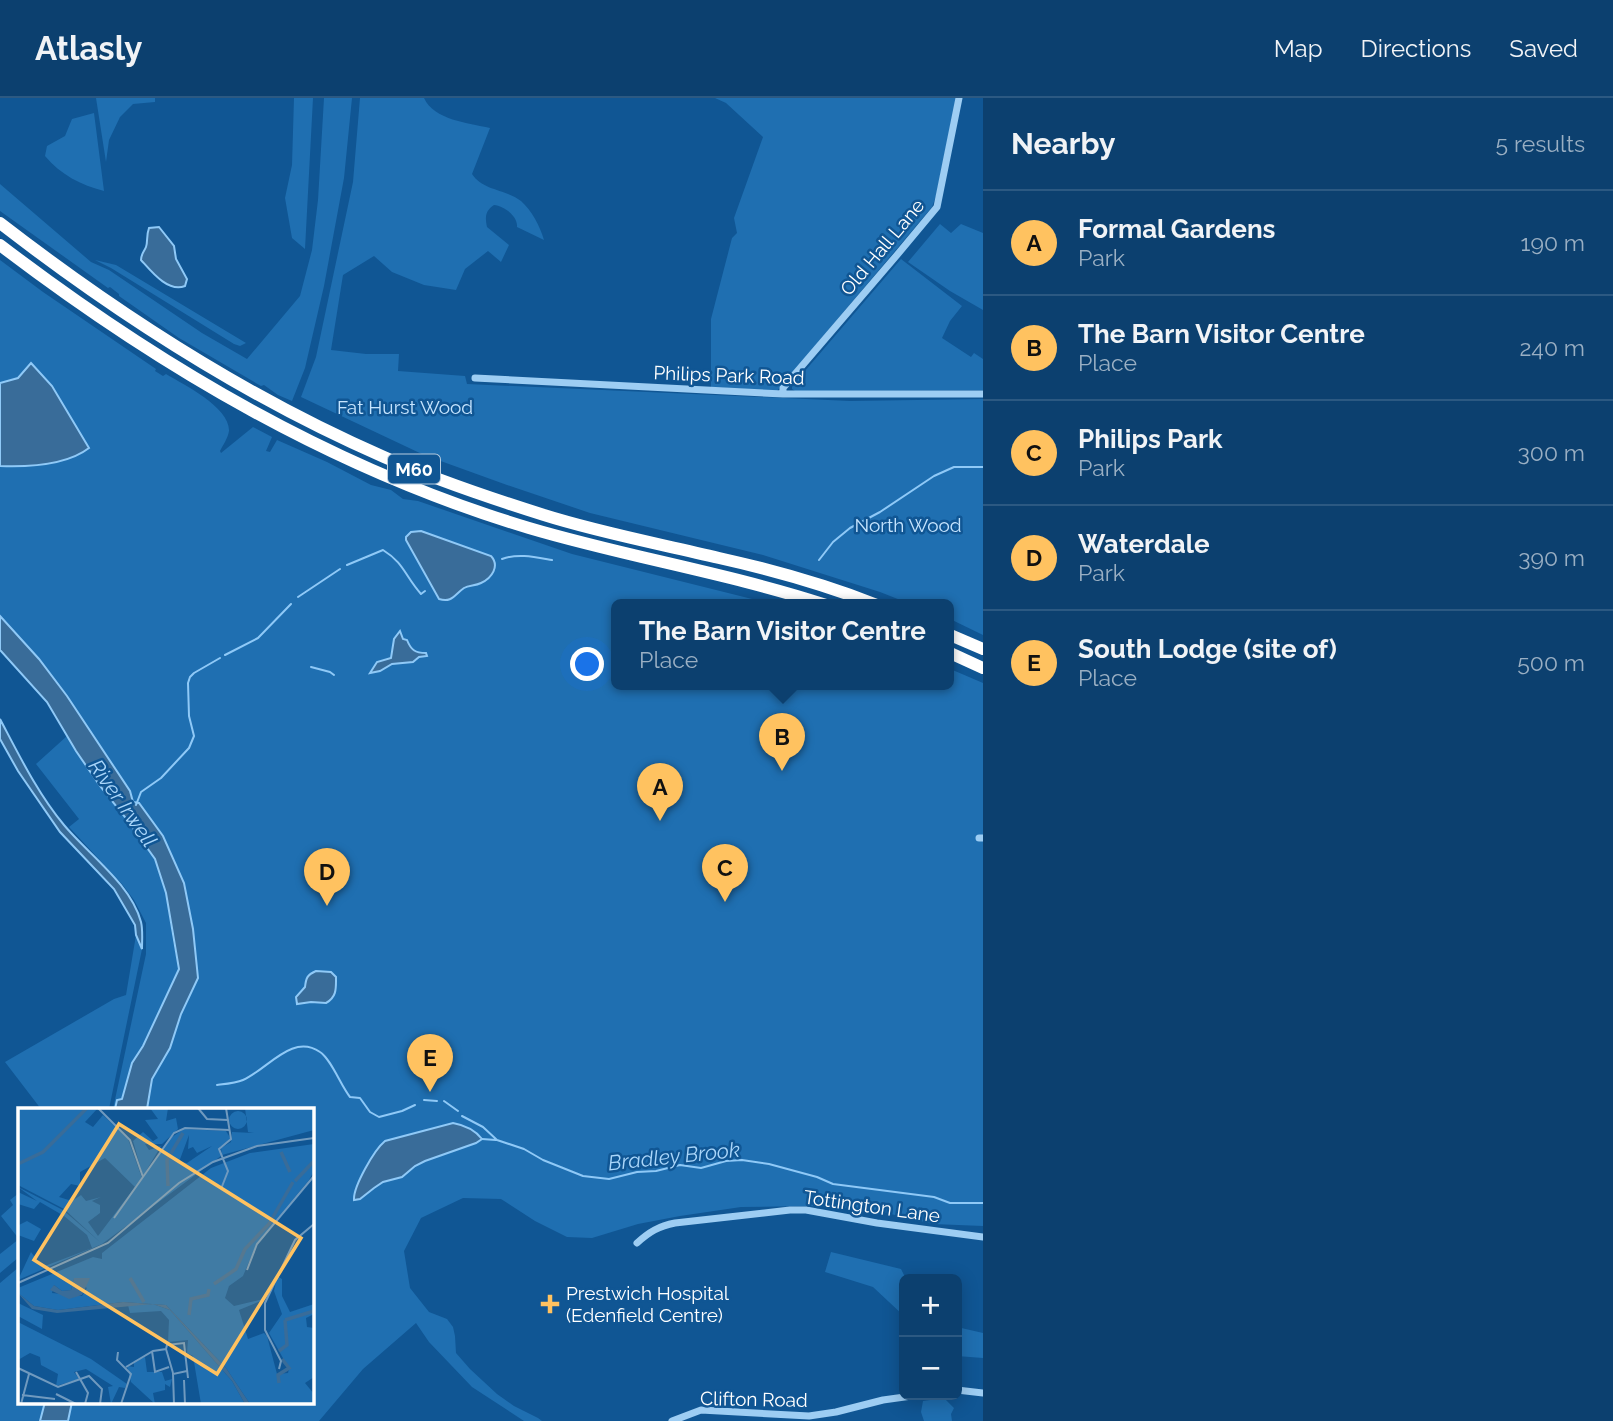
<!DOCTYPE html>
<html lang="en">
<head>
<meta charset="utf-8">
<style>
  body { margin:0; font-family:Raleway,sans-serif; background:#154774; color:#f1f3f6 }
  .controls { position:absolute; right:21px; bottom:21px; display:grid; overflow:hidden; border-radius:10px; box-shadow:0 4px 18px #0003 }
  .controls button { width:63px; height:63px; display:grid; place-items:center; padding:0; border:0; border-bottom:2px solid #2c5982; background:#0c406f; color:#f1f3f6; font:35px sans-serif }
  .you { position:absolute; left:588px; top:567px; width:24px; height:24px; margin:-18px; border:5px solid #fff; border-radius:50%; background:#1a73e8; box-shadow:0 0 0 10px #1a73e833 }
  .badge { display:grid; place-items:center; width:46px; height:46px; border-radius:50%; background:#ffc260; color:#111; font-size:23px; font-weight:700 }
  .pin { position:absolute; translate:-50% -58px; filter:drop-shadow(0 2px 4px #0008) }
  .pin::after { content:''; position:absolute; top:37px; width:24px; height:21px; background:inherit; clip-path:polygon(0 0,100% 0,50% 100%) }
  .popup { position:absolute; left:611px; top:501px; width:343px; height:91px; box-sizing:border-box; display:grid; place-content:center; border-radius:10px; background:#0c406f; filter:drop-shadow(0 2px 5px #0005); font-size:23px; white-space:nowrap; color:#9aafc3 }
  .popup b { font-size:26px; color:#f1f3f6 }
  .popup::after { content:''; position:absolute; left:50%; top:100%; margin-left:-14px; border:14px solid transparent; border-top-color:#0c406f }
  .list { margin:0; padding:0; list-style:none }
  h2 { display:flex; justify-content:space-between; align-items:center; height:91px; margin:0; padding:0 28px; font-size:30px }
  h2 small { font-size:23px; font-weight:400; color:#9aafc3 }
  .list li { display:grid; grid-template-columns:46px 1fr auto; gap:21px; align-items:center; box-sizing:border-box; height:105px; padding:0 28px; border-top:2px solid #2c5982 }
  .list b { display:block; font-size:26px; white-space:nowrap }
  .list p { margin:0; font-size:23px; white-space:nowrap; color:#9aafc3 }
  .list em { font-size:23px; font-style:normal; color:#9aafc3 }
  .map { position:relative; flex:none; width:983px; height:1323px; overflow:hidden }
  header { display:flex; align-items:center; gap:42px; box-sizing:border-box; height:98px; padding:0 35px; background:#0c406f; border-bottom:2px solid #2c5982 }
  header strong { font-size:33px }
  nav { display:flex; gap:38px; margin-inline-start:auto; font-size:24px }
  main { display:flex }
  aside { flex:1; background:#0c406f }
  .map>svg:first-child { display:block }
  .green { fill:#1f6fb1 }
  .water { fill:#396c99; stroke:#8fc9f7; stroke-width:2 }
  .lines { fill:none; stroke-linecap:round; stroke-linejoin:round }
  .stream { stroke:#8fc9f7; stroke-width:2 }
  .minor { stroke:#9dcdf3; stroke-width:7 }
  .motorway { stroke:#fff; stroke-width:12 }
  .poi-dot { fill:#ffc260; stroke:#105694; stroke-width:2.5 }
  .labels { text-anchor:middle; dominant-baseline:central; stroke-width:5; stroke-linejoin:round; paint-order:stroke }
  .shield { fill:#105694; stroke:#b7ccdf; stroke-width:2 }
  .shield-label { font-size:18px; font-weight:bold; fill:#fff }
  .street-label { font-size:19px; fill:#fff; stroke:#105694 }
  .park-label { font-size:19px; fill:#c5e4fe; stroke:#105694 }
  .poi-label { font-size:19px; fill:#fff; stroke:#105694; text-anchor:start }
  .water-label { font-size:21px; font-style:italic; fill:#aad6fa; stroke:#105694 }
  .inset-river { fill:none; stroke:#396c99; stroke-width:3.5 }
  .inset-road { fill:none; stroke:#709abf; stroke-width:2 }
  .view { fill:#ffc260; fill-opacity:0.15; stroke:#ffc260; stroke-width:3.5 }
  .inset-edge { fill:none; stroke:#fff; stroke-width:3.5 }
</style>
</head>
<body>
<header>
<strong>Atlasly</strong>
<nav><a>Map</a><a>Directions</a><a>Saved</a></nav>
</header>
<main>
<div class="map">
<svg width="983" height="1323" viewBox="0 0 983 1323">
  <rect width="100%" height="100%" fill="#105694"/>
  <!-- green -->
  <path class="green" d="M 96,0 L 155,0 L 155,4 L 133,6 L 120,19 L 109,42 L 106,64 Z
    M 294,0 L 313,0 L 305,151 L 292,140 L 285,100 L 292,67 Z
    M 324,0 L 352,0 L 344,80 L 324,188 L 305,270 L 292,303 L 278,297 L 264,287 L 261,288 L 179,240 L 119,198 L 119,196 L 110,189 L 108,190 L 0,113 L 0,86 L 91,164 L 109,172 L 202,235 L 247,261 L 300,198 L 312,152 L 318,102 Z
    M 360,0 L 424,0 C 434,22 468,25 490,30 L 472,76 C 483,93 506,91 521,103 C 532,113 540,128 544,142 L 517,129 C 518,118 504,108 494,107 C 485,113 485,119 487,129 L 509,147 L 501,164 L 488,153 L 465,171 L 456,192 L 424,187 L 392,174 L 374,158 L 343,177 L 331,252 L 366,256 L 399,256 L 398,273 L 465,278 L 467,286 L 850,303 L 983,301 L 983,537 L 948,520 L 948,507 L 913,507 L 880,494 L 763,457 L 590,415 L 507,387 L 424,357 L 301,299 L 316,259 L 353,84 Z
    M 715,0 L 956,0 L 936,98 L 932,109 L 777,293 L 711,289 L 711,221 L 732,140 L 737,135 L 734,120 L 763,39 L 726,5 Z
    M 94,15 L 104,93 C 81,87 61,77 45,58 L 47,48 L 65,38 L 72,21 Z
    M 940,126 L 951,135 L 961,126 L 983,135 L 983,212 L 950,193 L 908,164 Z
    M 901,161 L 962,208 L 950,223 L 942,240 L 971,259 L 974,255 L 983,261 L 983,292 L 795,293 L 792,291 L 792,288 Z
    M 0,162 L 43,194 L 156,271 L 155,273 L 163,278 L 166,276 C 184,287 230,309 229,333 C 228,340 223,347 220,353 L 221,355 L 253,329 L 272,339 L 266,353 L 270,354 L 277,342 L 327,364 L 371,387 L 391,392 L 403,401 L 418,403 L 572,456 L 776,507 L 616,507 L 616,587 L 948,587 L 948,570 L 983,585 L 983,1128 L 933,1126 L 874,1112 L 810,1108 L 741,1109 L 680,1118 L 638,1126 L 592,1140 L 567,1139 L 535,1123 L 501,1101 L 463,1100 L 421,1120 L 404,1153 L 410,1190 L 429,1214 L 447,1221 L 453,1229 L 455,1238 L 456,1255 L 470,1271 L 497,1296 L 514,1308 L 538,1320 L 542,1323 L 524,1323 L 472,1289 L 429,1244 L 416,1225 L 363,1271 L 319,1323 L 68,1323 L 72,1304 L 312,1304 L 312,1012 L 147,1011 L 152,981 L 170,950 L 181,916 L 198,880 L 163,738 L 139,705 L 133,705 L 130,693 L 67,598 L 39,561 L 0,518 L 0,368 C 27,369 67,368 89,350 L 31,265 L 18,281 L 0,285 Z
    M 95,162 L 116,167 L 246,245 L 240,248 L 234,246 L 111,170 Z
    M 67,638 L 100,688 L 125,719 L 155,761 L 166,795 L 173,843 L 179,871 L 143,948 L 132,965 L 122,1002 L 117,1002 L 115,1011 L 113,1011 L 146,856 L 146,825 L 134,802 L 122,786 L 69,729 L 79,721 L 36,666 Z
    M 136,837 L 142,851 L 141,856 L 109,1011 L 41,1011 L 5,964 L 114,901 L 126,897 Z
    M 19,1095 L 19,1159 L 0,1175 L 0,1156 L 19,1141 L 1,1118 L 13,1107 L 10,1102 Z
    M 831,1154 L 901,1171 L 906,1181 L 904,1181 L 904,1218 L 873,1189 L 825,1174 Z
    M 19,1169 L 19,1304 L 45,1304 L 40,1323 L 0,1323 L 0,1185 Z
    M 957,1229 L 983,1235 L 983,1260 L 957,1258 Z
    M 944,1300 L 954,1310 L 951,1316 L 952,1323 L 924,1323 L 921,1314 L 923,1303 Z"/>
  <!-- water -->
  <path class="water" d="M 159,129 L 174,148 L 176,161 L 187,181 L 185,188 C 168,195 151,173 141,162 C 141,156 144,154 146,149 C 148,144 146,138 149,130 Z
    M 31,265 L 52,288 L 89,350 C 67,367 28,369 0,368 L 0,285 L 18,280 Z
    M 421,433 L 491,458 C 500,468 492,480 481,485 C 475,488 469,487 464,490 C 454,497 452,505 439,501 L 406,442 L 406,439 L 411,434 Z
    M 0,518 L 39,561 L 67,598 L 130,693 L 133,704 L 139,705 L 163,738 L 184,785 L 193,831 L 198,880 L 181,916 L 170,950 L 152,981 L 147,1011 L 115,1011 L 117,1002 L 122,1001 L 132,965 L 143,948 L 179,871 L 166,795 L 155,761 L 125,719 L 100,688 L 76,653 L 47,604 L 0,552 Z
    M 400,533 L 403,541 L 407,542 C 411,552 415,555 426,555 L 427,558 L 419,559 L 413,564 L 392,566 L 380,573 L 370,575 L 377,564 L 391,560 L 394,541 Z
    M 0,621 C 19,657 38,696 64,727 C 88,756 131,786 141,824 C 143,832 142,842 142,851 L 136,837 L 135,827 L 114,791 L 60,734 L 18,673 L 0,641 Z
    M 316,873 L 331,874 L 336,879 C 336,890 337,899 326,905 L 311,904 L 297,906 L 296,899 L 305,889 C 306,880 307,877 316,873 Z
    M 453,1025 C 464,1027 475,1032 482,1041 L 476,1045 L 425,1063 L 415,1068 L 402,1079 L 383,1084 L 374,1090 L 360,1101 L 354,1102 C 353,1089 374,1052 385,1043 Z
    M 45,1304 L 72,1304 L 68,1323 L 40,1323 Z"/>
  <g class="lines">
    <!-- stream -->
    <path class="stream" d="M 502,461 C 518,455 535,459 552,462
      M 819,462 L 833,444 L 850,430 L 880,414 L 934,378 L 954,369 L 983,369
      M 347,467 L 383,452 C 404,465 405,478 421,496 L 425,493
      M 298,499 L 340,471
      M 225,557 L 258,540 L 291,506
      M 311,569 L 330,574 L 334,577
      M 136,707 L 141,694 L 161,680 L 189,650 L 194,638 L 189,618 L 188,585 L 190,579 L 194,575 L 220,560
      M 217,987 C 225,986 236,985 243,982 C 268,971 292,935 320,954 C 331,961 341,988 350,999 L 360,1000 L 370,1014 L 379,1019 L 402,1013 L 415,1007
      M 424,1002 L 437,1003
      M 444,1003 L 458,1013
      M 462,1018 L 483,1029 L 497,1042 L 524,1051 L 543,1062 L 583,1078 L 609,1081 L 637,1074 L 656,1073 L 680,1067 L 701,1070 L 726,1063 L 742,1062 L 769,1066 L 817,1079 L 833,1086 L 934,1099 L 950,1105 L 983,1105
      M 482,1041 L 496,1042"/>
    <!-- minor -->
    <path class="minor" d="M 475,280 L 783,296 L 983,296
      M 783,296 L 783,290 L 897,157 L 937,109 L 959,0
      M 979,740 L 983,740
      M 637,1145 C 649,1134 659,1128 675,1125 L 790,1112 L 806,1112 L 877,1125 L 983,1139
      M 957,1292 L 983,1295
      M 672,1323 L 701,1312 L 809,1318 L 836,1314 L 883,1302 L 919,1297"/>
    <!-- motorway -->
    <path class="motorway" d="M 0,125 C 119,217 246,299 384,359 C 436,382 490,400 544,417 C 601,435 661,446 719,460 C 773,472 826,487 877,507
      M 0,147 C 160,269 335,372 529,430 C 627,459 728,475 826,507
      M 948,536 L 983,551
      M 948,554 L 983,570"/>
  </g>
  <!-- markers -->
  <path class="poi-dot" d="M546.5 1195.5h7v7h7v7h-7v7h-7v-7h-7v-7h7z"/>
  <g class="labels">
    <!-- shield labels -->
    <rect class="shield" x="388" y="356.5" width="52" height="29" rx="5"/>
    <g class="shield-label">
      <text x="414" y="371">M60</text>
    </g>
    <!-- street labels -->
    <g class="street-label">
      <text transform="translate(882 149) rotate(-50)">Old Hall Lane</text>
      <text transform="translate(729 277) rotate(2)">Philips Park Road</text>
      <text transform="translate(872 1108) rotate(8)">Tottington Lane</text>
      <text transform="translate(754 1301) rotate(1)">Clifton Road</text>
    </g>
    <!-- park labels -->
    <g class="park-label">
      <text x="405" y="309">Fat Hurst Wood</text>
      <text x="908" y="427">North Wood</text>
    </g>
    <!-- poi labels -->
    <g class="poi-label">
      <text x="566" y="1195">Prestwich Hospital<tspan x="566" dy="22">(Edenfield Centre)</tspan></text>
    </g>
    <!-- water labels -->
    <g class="water-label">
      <text transform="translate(123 705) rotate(55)">River Irwell</text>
      <text transform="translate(674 1058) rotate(-6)">Bradley Brook</text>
    </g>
  </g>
  <!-- overview -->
  <g transform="translate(18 1010)">
    <rect width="296" height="296" fill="#105694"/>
    <path d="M 0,0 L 80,0 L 67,14 L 75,19 L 85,7 L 110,31 L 124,70 L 151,31 L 166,21 L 208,23 L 213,31 L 202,39 L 203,48 L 84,136 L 0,172 L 13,144 L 24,159 L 19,161 L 74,140 L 69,127 L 46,108 L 22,94 L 16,101 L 0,96 L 0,84 L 19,93 L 0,79 L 45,102 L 82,134 L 46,101 L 0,77 ZM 171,27 L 170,41 L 175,39 L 179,45 L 194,38 L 169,55 L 161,54 ZM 87,50 L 117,79 L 80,128 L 70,114 L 82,105 L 82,97 L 74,93 L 83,89 L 68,93 L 63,87 L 54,93 L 41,89 L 53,76 L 62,78 L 62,64 ZM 132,0 L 150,0 L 148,13 L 158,10 L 160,21 L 144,36 L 127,36 L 131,42 L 143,38 L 125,68 L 115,33 L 125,24 L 135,33 L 140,30 L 127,12 L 140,11 ZM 227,0 L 296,0 L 296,22 L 204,47 L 203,40 L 213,34 L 214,24 L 236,25 L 230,24 ZM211 12a9 9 0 1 1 18 0a9 9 0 1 1-18 0ZM 296,36 L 296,63 L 291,72 L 239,135 L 225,168 L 211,178 L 207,190 L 216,198 L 250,190 L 221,202 L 230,231 L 246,225 L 249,228 L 259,266 L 270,265 L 271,261 L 251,225 L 264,206 L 256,183 L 259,168 L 264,171 L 264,188 L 272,204 L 296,196 L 296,206 L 288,210 L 289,219 L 296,220 L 296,269 L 287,275 L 296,286 L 296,296 L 232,296 L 208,260 L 148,197 L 105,194 L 40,202 L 16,198 L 0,185 L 0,180 L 75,149 L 84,151 L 84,145 L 193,60 L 232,45 ZM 56,171 L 69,180 L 64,188 L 34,185 L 36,177 L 44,183 L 53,182 ZM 9,113 L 23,121 L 16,133 L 0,127 L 1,117 ZM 0,195 L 25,207 L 24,221 L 0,208 ZM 135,196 L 152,202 L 214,273 L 227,296 L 183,296 L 175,248 L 169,245 L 170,232 L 150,234 L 151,212 L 143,203 L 112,205 L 110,197 ZM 0,214 L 73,251 L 109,276 L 107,280 L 101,279 L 93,296 L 90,279 L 95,278 L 68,261 L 56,264 L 61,271 L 38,278 L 40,266 L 23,257 L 22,249 L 12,245 L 0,252 ZM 127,249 L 129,264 L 144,264 L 147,273 L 154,271 L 152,279 L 147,276 L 147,282 L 135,285 L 137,296 L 113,274 L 109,258 L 116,259 L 116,253 Z" fill="#1f6fb1" fill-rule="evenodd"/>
    <path d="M 56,170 L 72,170 L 64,187 L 51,191 L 32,182 L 36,177 L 44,183 L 53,182 ZM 0,185 L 16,198 L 40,202 L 105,194 L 148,197 L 208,260 L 232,296 L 227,296 L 214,273 L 152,202 L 135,196 L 39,205 L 14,201 Z" fill="#396c99"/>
    <path class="inset-river" d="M 263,44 L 272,64M 0,56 L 25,44 L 69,0M 277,73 L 296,53M 150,78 L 149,52 L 165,25M 112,170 L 126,194M 196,176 L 218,161 L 227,141 L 251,116 L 275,74M 171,207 L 173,191 L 190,187 L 191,181M 267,212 L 296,203M 261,243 L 269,237 L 267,212M 261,275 L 260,267 L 271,260 L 264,251"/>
    <path class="inset-road" d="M 80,0 L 112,32 L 125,69M 180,0 L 189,11 L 210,12M 203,81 L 210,63 L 201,41 L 213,31 L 208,0M 96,110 L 156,25 L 167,20 L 211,22M 229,162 L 239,136 L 296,68M 0,175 L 90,135 L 161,75 L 195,54 L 239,38 L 296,30M 148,241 L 155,265M 134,243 L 137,264 L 151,259M 100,244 L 99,252 L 113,266 L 103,296M 108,259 L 135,243 L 148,241 L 149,237 L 166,235 L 170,270M 0,260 L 40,279 L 71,268 L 84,281 L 82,296M 261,261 L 263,253 L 247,222 L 247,195 L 277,132 L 296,116M 58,264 L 70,285 L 67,296M 166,272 L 167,296M 38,286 L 58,296M 4,287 L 37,291M 3,296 L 11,266M 156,296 L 155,266 L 169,263"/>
    <path class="view" d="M 101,16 L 283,130 L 199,266 L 16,152 Z"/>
    <rect width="296" height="296" class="inset-edge"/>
  </g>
</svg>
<div class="controls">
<button>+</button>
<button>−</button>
</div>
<div class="you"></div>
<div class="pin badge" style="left:660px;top:723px">A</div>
<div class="pin badge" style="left:782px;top:673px">B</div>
<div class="popup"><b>The Barn Visitor Centre</b>Place</div>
<div class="pin badge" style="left:725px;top:804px">C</div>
<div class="pin badge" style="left:327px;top:808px">D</div>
<div class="pin badge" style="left:430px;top:994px">E</div>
</div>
<aside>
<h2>Nearby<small>5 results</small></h2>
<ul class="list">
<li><span class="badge">A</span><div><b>Formal Gardens</b><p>Park</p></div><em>190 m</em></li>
<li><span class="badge">B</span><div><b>The Barn Visitor Centre</b><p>Place</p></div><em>240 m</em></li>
<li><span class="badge">C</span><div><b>Philips Park</b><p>Park</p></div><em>300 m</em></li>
<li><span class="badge">D</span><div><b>Waterdale</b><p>Park</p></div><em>390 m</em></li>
<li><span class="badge">E</span><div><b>South Lodge (site of)</b><p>Place</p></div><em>500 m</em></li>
</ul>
</aside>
</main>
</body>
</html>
